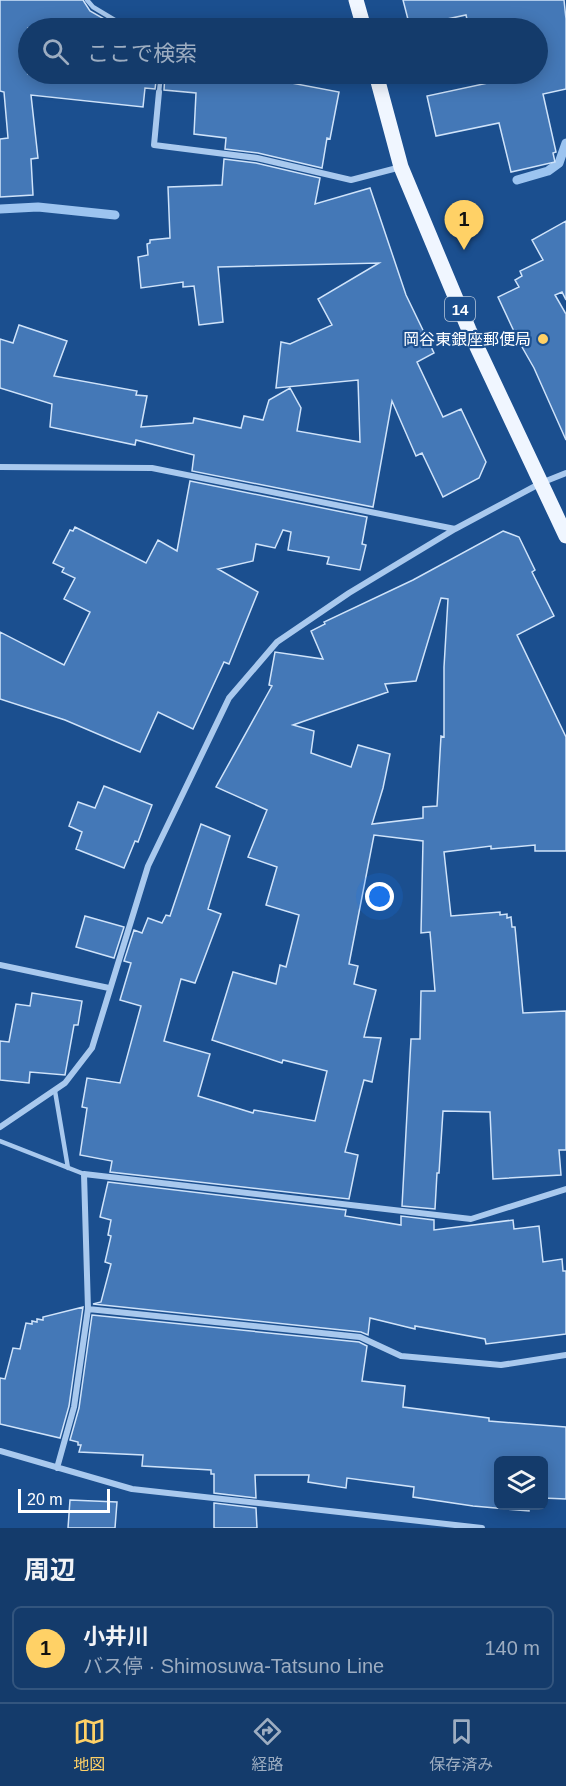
<!DOCTYPE html>
<html lang="ja">
<head>
<meta charset="utf-8">
<style>
  body { margin:0; font-family:Arial,"Noto Sans JP",sans-serif; background:#214673; color:#f1f3f6 }
  .controls { position:absolute; right:18px; bottom:18px; display:grid; overflow:hidden; border-radius:9px; box-shadow:0 3px 15px #0003 }
  .controls button { width:54px; height:54px; display:grid; place-items:center; padding:0; border:0; border-bottom:2px solid #33557e; background:#143b6b; color:#f1f3f6; font:30px sans-serif }
  .scale { position:absolute; left:18px; bottom:15px; width:92px; box-sizing:border-box; padding-left:6px; border:3px solid #fff; border-top:0; font-size:16px; line-height:21px; white-space:nowrap; color:#fff; -webkit-text-stroke:4px #1b4f8f; paint-order:stroke }
  .you { position:absolute; left:380px; top:897px; width:21px; height:21px; margin:-15px; border:4px solid #fff; border-radius:50%; background:#1a73e8; box-shadow:0 0 0 9px #1a73e833 }
  .badge { display:grid; place-items:center; width:39px; height:39px; border-radius:50%; background:#ffd166; color:#111; font-size:20px; font-weight:700 }
  .pin { position:absolute; translate:-50% -50px; filter:drop-shadow(0 2px 3px #0008) }
  .pin::after { content:''; position:absolute; top:32px; width:21px; height:18px; background:inherit; clip-path:polygon(0 0,100% 0,50% 100%) }
  .list { margin:0; padding:0; list-style:none }
  h2 { display:flex; justify-content:space-between; align-items:center; height:78px; margin:0; padding:0 24px; font-size:26px }
  h2 small { font-size:20px; font-weight:400; color:#9dadc1 }
  .list li { display:grid; grid-template-columns:39px 1fr auto; gap:18px; align-items:center; box-sizing:border-box; height:84px; margin:0 12px 12px; padding:0 12px; border:2px solid #33557e; border-radius:9px }
  .list b { display:block; font-size:22px; white-space:nowrap }
  .list p { margin:0; font-size:20px; white-space:nowrap; color:#9dadc1 }
  .list em { font-size:20px; font-style:normal; color:#9dadc1 }
  .icon { flex:none; width:33px; height:33px; fill:none; stroke:currentColor; stroke-width:2; stroke-linecap:round; stroke-linejoin:round }
  .map { position:relative; flex:none; width:566px; height:1528px; overflow:hidden }
  .search { position:absolute; background:#143b6b; box-shadow:0 3px 15px #0003; left:18px; right:18px; top:18px; height:66px; display:flex; align-items:center; gap:15px; box-sizing:border-box; padding:0 21px; border-radius:33px; color:#9dadc1; font-size:22px }
  .sheet { height:174px; background:#143b6b }
  nav { display:flex; justify-content:space-around; align-items:center; box-sizing:border-box; height:84px; border-top:2px solid #33557e; background:#143b6b; font-size:16px; color:#9dadc1 }
  nav a { display:grid; justify-items:center; gap:3px }
  nav .on { color:#ffd166 }
  .map>svg:first-child { display:block }
  .lines { fill:none; stroke-linecap:round; stroke-linejoin:round }
  .stream { stroke:#9cc4f0; stroke-width:9 }
  .building { fill:#4478b7; stroke:#cfe3fa; stroke-width:1.5; fill-rule:evenodd }
  .lane { stroke:#a9c9ee; stroke-width:4.5 }
  .street { stroke:#a9c9ee; stroke-width:6 }
  .primary { stroke:#f0f6ff; stroke-width:15 }
  .poi-dot { fill:#ffd166; stroke:#1b4f8f; stroke-width:2 }
  .labels { text-anchor:middle; dominant-baseline:central; stroke-width:4.5; stroke-linejoin:round; paint-order:stroke }
  .shield { fill:#1b4f8f; stroke:#bbcadd; stroke-width:1.5 }
  .shield-label { font-size:15px; font-weight:bold; fill:#fff }
  .poi-label { font-size:16px; fill:#fff; stroke:#1b4f8f; text-anchor:end }
</style>
</head>
<body>
<div class="map">
<svg width="566" height="1528" viewBox="0 0 566 1528">
  <rect width="100%" height="100%" fill="#1b4f8f"/>
  <g class="lines">
    <!-- stream -->
    <path class="stream" d="M 517,180 L 548,171 L 559,163 L 566,143
      M 0,209 L 38,207 L 115,215"/>
  </g>
  <!-- building -->
  <path class="building" d="M 0,0 L 83,0 L 90,11 L 120,28 L 99,28 L 100,22 L 28,28 L 28,74 L 157,74 L 155,89 L 145,88 L 143,107 L 31,95 L 38,158 L 31,159 L 33,195 L 0,197 L 0,139 L 8,138 L 4,92 L 0,91 Z
    M 403,0 L 564,0 L 566,19 L 566,89 L 543,94 L 556,152 L 553,153 L 555,162 L 511,172 L 499,123 L 436,136 L 427,96 L 521,76 L 520,74 L 537,74 L 537,28 L 469,28 L 466,15 L 410,27 Z
    M 165,74 L 193,74 L 196,76 L 197,74 L 290,74 L 286,82 L 339,92 L 330,139 L 327,138 L 322,168 L 258,153 L 225,149 L 226,138 L 194,134 L 196,93 L 164,90 Z
    M 224,159 L 256,163 L 320,178 L 315,204 L 370,188 L 406,295 L 434,353 L 417,362 L 443,417 L 461,409 L 486,462 L 479,478 L 443,497 L 422,453 L 416,456 L 392,401 L 373,507 L 192,471 L 194,455 L 136,440 L 135,445 L 50,427 L 52,404 L 0,388 L 0,339 L 13,343 L 19,325 L 67,341 L 54,376 L 137,391 L 136,395 L 147,396 L 141,427 L 193,423 L 194,418 L 241,428 L 244,416 L 263,420 L 269,400 L 290,388 L 301,408 L 297,431 L 360,442 L 358,380 L 276,388 L 281,342 L 290,344 L 332,325 L 318,299 L 379,263 L 218,267 L 223,322 L 199,325 L 194,286 L 183,287 L 183,282 L 141,288 L 138,257 L 148,255 L 147,244 L 150,243 L 150,240 L 170,238 L 168,187 L 222,185 Z
    M 566,221 L 566,300 L 562,292 L 555,295 L 566,314 L 566,440 L 534,368 L 518,340 L 498,297 L 519,287 L 515,280 L 522,276 L 520,271 L 543,260 L 532,240 Z
    M 190,481 L 367,517 L 362,544 L 366,545 L 360,570 L 327,564 L 329,557 L 288,550 L 291,532 L 283,530 L 275,548 L 256,544 L 253,561 L 218,569 L 258,592 L 229,664 L 224,662 L 193,729 L 158,712 L 140,752 L 65,720 L 0,699 L 0,632 L 64,665 L 90,612 L 64,599 L 75,578 L 62,572 L 64,568 L 53,563 L 70,530 L 73,531 L 75,527 L 146,563 L 158,540 L 177,551 Z
    M 503,531 L 519,537 L 535,570 L 532,572 L 554,616 L 517,635 L 566,737 L 566,851 L 535,851 L 535,845 L 491,849 L 491,846 L 444,852 L 451,916 L 500,912 L 500,915 L 507,914 L 507,918 L 511,917 L 512,927 L 515,927 L 523,1013 L 566,1011 L 566,1150 L 559,1150 L 561,1175 L 493,1179 L 490,1112 L 443,1111 L 439,1173 L 437,1173 L 435,1209 L 402,1206 L 411,1039 L 420,1039 L 421,991 L 435,991 L 430,932 L 421,933 L 423,841 L 374,835 L 349,964 L 358,966 L 354,984 L 376,990 L 364,1037 L 381,1038 L 372,1082 L 364,1080 L 345,1152 L 358,1155 L 349,1199 L 110,1172 L 112,1161 L 80,1155 L 87,1108 L 82,1107 L 87,1078 L 120,1083 L 141,1006 L 120,1000 L 131,963 L 124,961 L 134,930 L 142,933 L 148,918 L 162,923 L 166,915 L 170,916 L 201,824 L 230,836 L 208,909 L 221,914 L 195,983 L 181,979 L 164,1041 L 210,1054 L 198,1096 L 253,1113 L 254,1110 L 315,1121 L 327,1071 L 283,1060 L 282,1063 L 212,1040 L 233,972 L 276,984 L 280,965 L 286,967 L 299,915 L 266,905 L 277,867 L 248,857 L 267,810 L 216,787 L 272,686 L 269,685 L 275,652 L 323,659 L 311,631 L 325,624 L 324,622 L 413,580 ZM 441,598 L 448,599 L 444,667 L 444,737 L 441,736 L 437,806 L 423,807 L 423,818 L 372,824 L 383,788 L 390,754 L 358,745 L 351,767 L 311,753 L 314,731 L 293,725 L 388,692 L 385,684 L 416,681 Z
    M 104,786 L 152,805 L 138,842 L 135,841 L 124,868 L 76,849 L 82,832 L 69,826 L 78,802 L 95,808 Z
    M 85,916 L 124,927 L 114,958 L 76,947 Z
    M 32,993 L 82,1001 L 78,1025 L 74,1025 L 65,1075 L 30,1072 L 29,1083 L 0,1080 L 0,1041 L 9,1042 L 16,1004 L 30,1006 Z
    M 108,1182 L 346,1210 L 345,1216 L 401,1225 L 401,1216 L 434,1220 L 434,1230 L 513,1220 L 514,1229 L 539,1226 L 543,1262 L 562,1259 L 563,1271 L 566,1271 L 566,1334 L 486,1344 L 485,1339 L 415,1326 L 415,1329 L 370,1318 L 368,1335 L 361,1332 L 93,1304 L 101,1302 L 111,1264 L 105,1262 L 111,1236 L 108,1235 L 111,1220 L 100,1217 Z
    M 83,1307 L 69,1406 L 60,1438 L 0,1424 L 0,1378 L 5,1379 L 13,1348 L 20,1349 L 26,1323 L 32,1324 L 32,1321 L 37,1322 L 37,1319 L 43,1320 L 43,1317 Z
    M 92,1315 L 359,1342 L 367,1346 L 362,1381 L 405,1386 L 403,1407 L 489,1418 L 489,1421 L 566,1427 L 566,1499 L 543,1498 L 543,1461 L 498,1461 L 498,1506 L 529,1506 L 529,1511 L 473,1506 L 413,1497 L 414,1487 L 347,1478 L 346,1488 L 308,1482 L 309,1475 L 255,1475 L 256,1498 L 214,1493 L 214,1474 L 211,1474 L 211,1470 L 142,1466 L 143,1455 L 79,1452 L 81,1445 L 78,1445 L 78,1442 L 70,1440 L 79,1408 Z
    M 70,1500 L 117,1502 L 115,1528 L 68,1528 Z
    M 214,1503 L 256,1508 L 257,1528 L 214,1528 Z"/>
  <g class="lines">
    <!-- lane -->
    <path class="lane" d="M 87,0 L 93,7 L 128,28
      M 159,92 L 161,74
      M 55,1091 L 68,1168
      M 0,1141 L 84,1174"/>
    <!-- street -->
    <path class="street" d="M 159,92 L 154,145 L 257,158 L 351,180 L 401,167
      M 0,467 L 152,468 L 455,529
      M 0,965 L 109,988
      M 0,1127 L 65,1083 L 92,1048 L 148,866 L 229,698 L 277,642 L 349,593 L 455,529 L 541,483 L 566,473
      M 566,1189 L 471,1219 L 84,1174 L 88,1309 L 360,1337 L 401,1356 L 501,1365 L 566,1355
      M 0,1451 L 132,1489 L 482,1528
      M 57,1468 L 74,1407 L 88,1309"/>
    <!-- primary -->
    <path class="primary" d="M 356,0 L 364,28
      M 376,74 L 401,167 L 469,330 L 566,536"/>
  </g>
  <!-- markers -->
  <circle class="poi-dot" cx="543" cy="339" r="6"/>
  <g class="labels">
    <!-- shield labels -->
    <rect class="shield" x="445" y="297" width="30" height="24" rx="4.5"/>
    <g class="shield-label">
      <text x="460" y="309">14</text>
    </g>
    <!-- poi labels -->
    <g class="poi-label">
      <text x="531" y="339">岡谷東銀座郵便局</text>
    </g>
  </g>
</svg>
<div class="controls">
<button><svg class="icon" aria-label="layers" viewBox="0 0 24 24"><path d="M12 4l9 5-9 5-9-5zM3 14l9 5 9-5"/></svg></button>
</div>
<div class="scale">20 m</div>
<div class="you"></div>
<div class="pin badge" style="left:464px;top:250px">1</div>
<div class="search"><svg class="icon" aria-label="search" viewBox="0 0 24 24"><circle cx="10" cy="10" r="6"/><path d="M15 15l6 6"/></svg>ここで検索</div>
</div>
<section class="sheet">
<h2>周辺<small></small></h2>
<ul class="list">
<li><span class="badge">1</span><div><b>小井川</b><p>バス停 · Shimosuwa-Tatsuno Line</p></div><em>140 m</em></li>
</ul>
</section>
<nav>
<a class="on"><svg class="icon" aria-label="map" viewBox="0 0 24 24"><path d="M3 6l6-2 6 2 6-2v14l-6 2-6-2-6 2zM9 4v14M15 6v14"/></svg>地図</a>
<a><svg class="icon" aria-label="directions" viewBox="0 0 24 24"><path d="M12 3l9 9-9 9-9-9zM9 14v-3h6M13 9l2 2-2 2"/></svg>経路</a>
<a><svg class="icon" aria-label="saved" viewBox="0 0 24 24"><path d="M7 4h10v16l-5-4-5 4z"/></svg>保存済み</a>
</nav>
</body>
</html>
